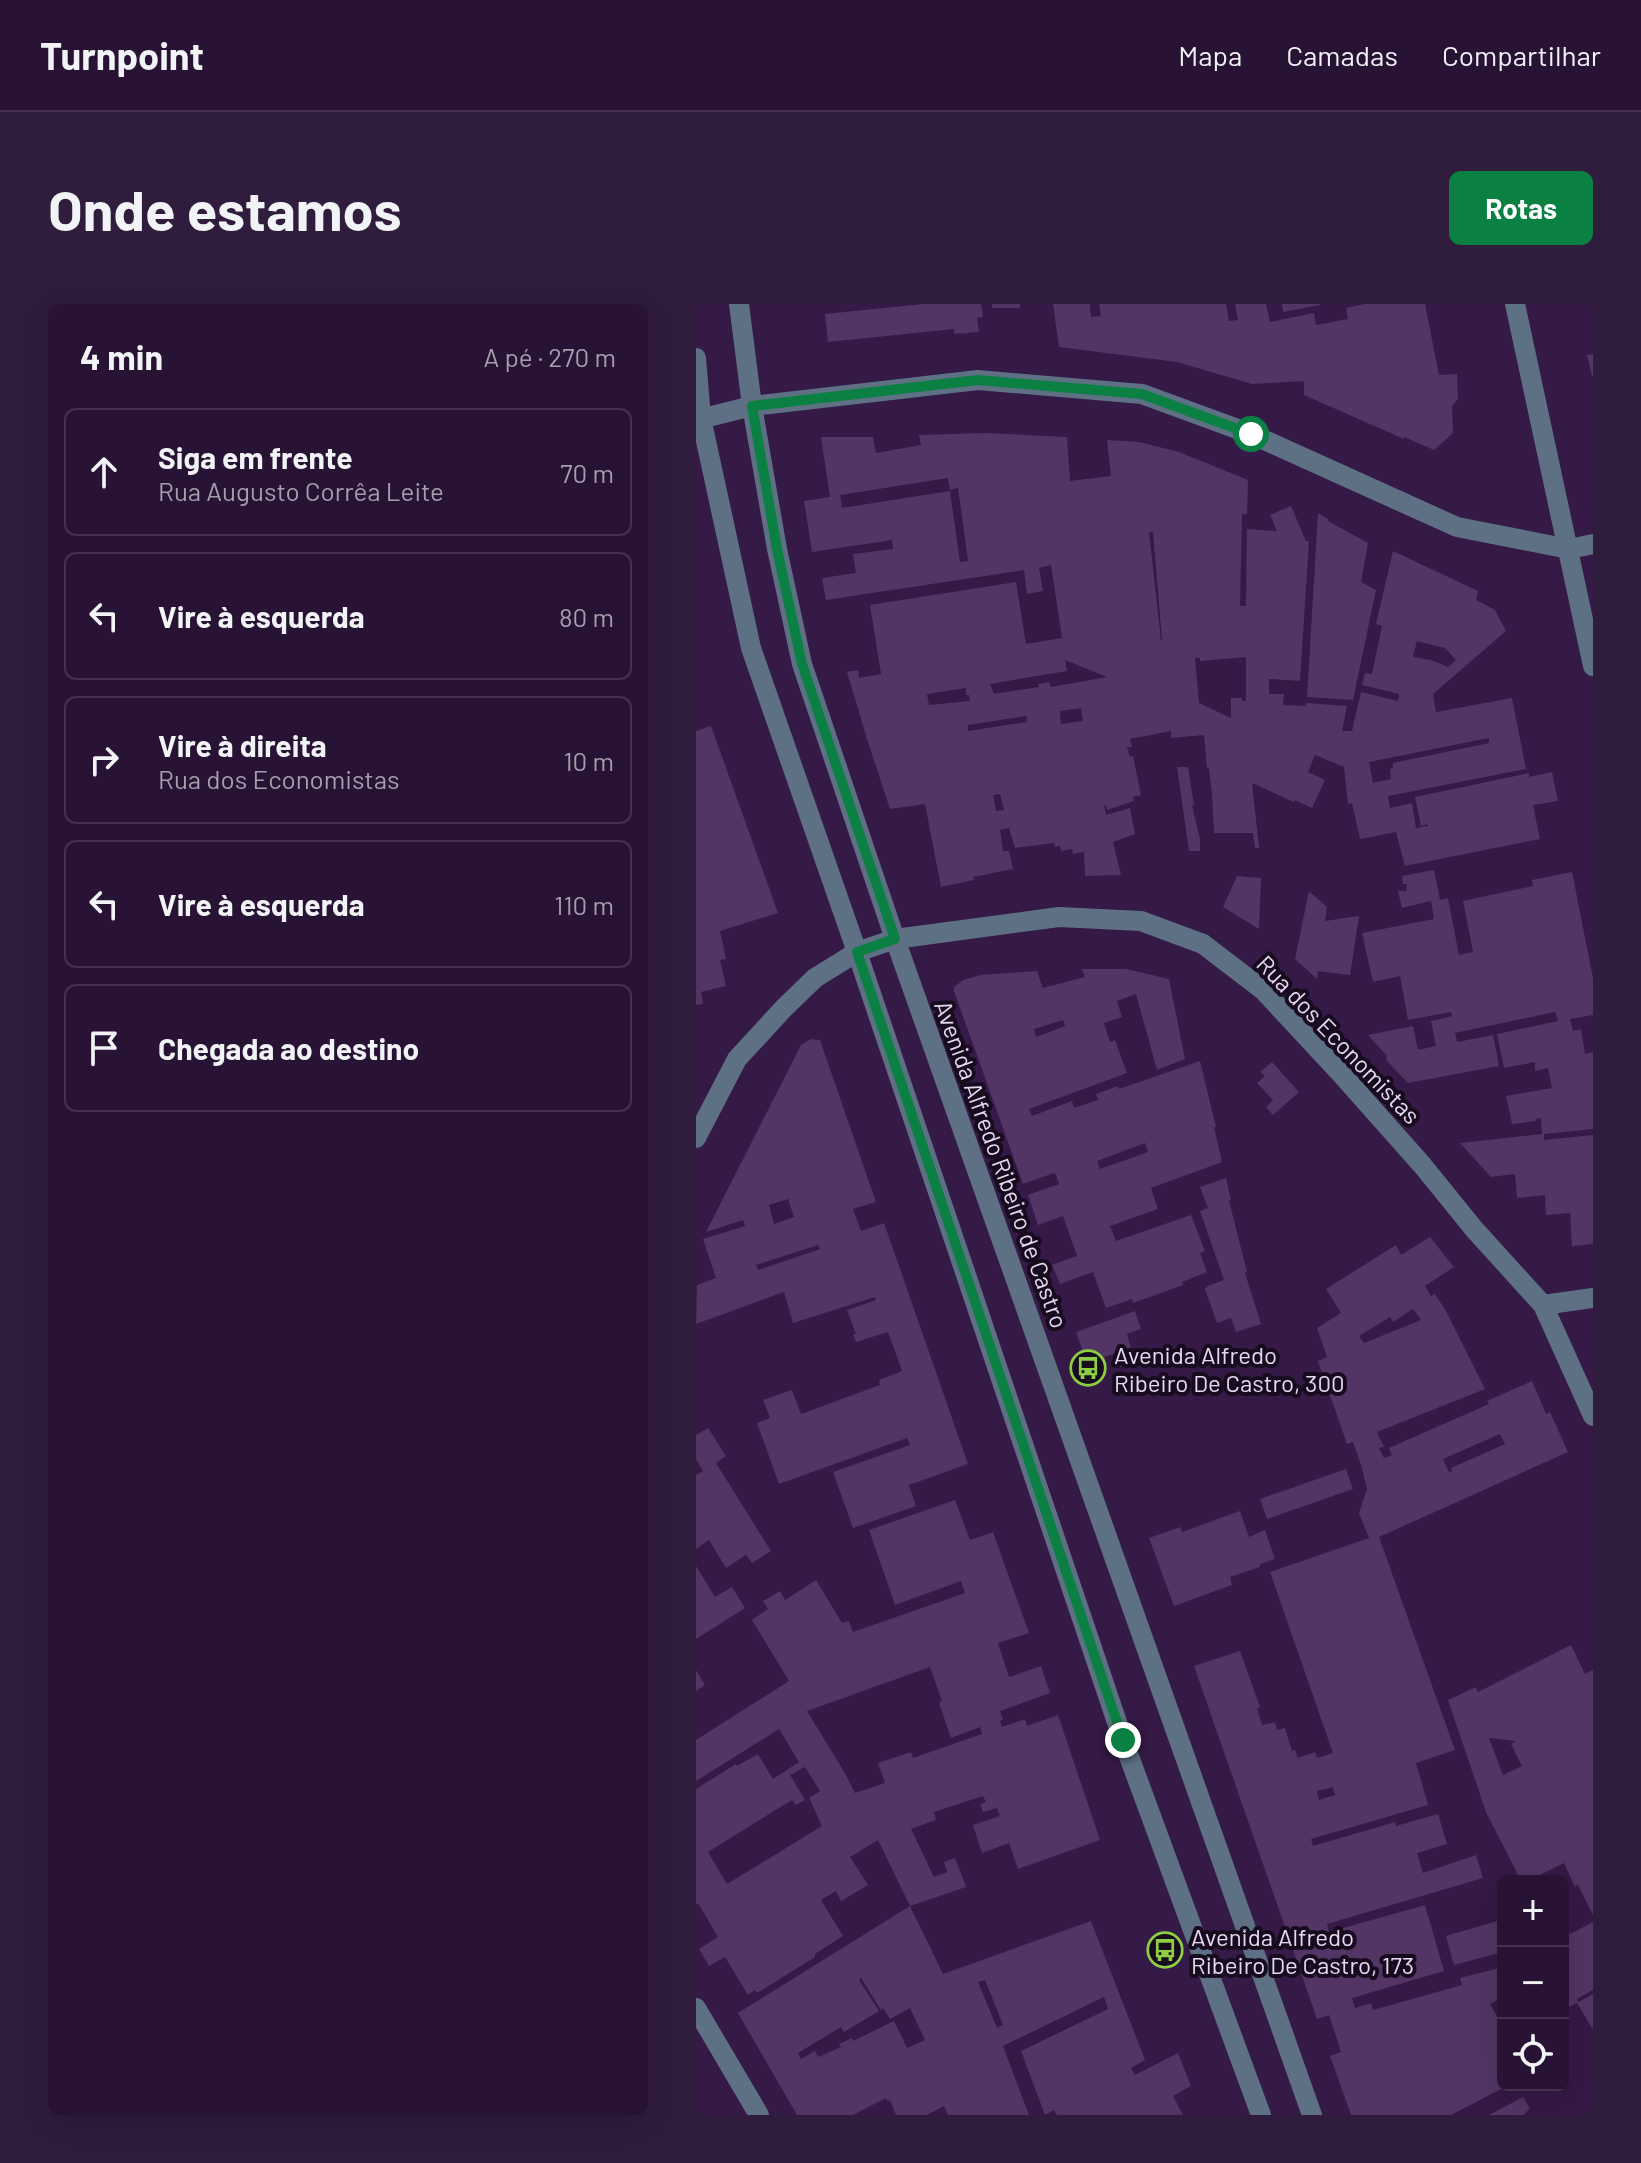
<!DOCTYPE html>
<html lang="pt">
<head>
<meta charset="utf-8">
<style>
  body { margin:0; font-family:Barlow,sans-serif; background:#301c3c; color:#f1f3f6 }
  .controls { position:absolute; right:24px; bottom:24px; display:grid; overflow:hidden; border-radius:12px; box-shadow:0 8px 32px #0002 }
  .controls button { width:72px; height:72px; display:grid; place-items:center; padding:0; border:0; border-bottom:2px solid #44324f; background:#281334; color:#f1f3f6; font:40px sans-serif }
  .stop { position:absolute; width:24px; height:24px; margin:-18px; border:6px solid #0b8043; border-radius:50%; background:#fff }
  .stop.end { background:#0b8043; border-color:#fff; box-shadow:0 2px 8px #0008 }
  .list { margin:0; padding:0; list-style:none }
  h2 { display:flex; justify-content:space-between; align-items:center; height:104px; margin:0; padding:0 32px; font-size:34px }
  h2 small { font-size:26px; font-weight:400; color:#a59eac }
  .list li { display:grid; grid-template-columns:52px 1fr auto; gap:24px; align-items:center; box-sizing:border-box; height:128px; margin:0 16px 16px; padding:0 16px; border:2px solid #44324f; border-radius:12px }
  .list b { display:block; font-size:30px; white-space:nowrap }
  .list p { margin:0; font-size:26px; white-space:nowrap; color:#a59eac }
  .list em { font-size:26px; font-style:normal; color:#a59eac }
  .icon { flex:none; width:44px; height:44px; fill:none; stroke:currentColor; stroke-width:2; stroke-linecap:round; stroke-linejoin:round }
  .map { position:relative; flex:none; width:897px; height:1811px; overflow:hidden; border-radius:12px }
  header { display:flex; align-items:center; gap:48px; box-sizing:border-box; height:112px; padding:0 40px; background:#281334; border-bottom:2px solid #44324f }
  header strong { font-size:38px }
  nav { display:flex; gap:44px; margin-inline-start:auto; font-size:28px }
  .intro { display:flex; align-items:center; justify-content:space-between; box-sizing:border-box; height:192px; padding:0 48px }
  h1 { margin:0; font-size:56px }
  .button { padding:20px 36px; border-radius:12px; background:#0b8043; color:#fff; font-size:28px; font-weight:700 }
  main { display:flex; gap:48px; padding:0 48px }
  aside { flex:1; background:#281334; border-radius:12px; box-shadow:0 8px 32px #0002 }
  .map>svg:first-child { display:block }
  .building { fill:#523564; fill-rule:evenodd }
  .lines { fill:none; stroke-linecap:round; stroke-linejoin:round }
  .minor { stroke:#5e7084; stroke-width:20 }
  .route { stroke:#0b8043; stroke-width:10 }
  .labels { text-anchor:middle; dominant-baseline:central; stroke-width:8; stroke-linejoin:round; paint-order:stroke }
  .street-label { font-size:24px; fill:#e7d7f3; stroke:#170b1e }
  .poi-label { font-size:24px; fill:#e7d7f3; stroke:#170b1e; text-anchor:start }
</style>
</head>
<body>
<header>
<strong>Turnpoint</strong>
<nav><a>Mapa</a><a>Camadas</a><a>Compartilhar</a></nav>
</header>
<div class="intro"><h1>Onde estamos</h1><a class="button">Rotas</a></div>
<main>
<aside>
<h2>4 min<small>A pé · 270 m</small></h2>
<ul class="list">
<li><svg class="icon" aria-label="ahead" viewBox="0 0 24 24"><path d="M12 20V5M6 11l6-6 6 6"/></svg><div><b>Siga em frente</b><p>Rua Augusto Corrêa Leite</p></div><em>70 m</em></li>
<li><svg class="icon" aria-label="left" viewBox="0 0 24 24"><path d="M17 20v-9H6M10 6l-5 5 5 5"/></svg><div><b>Vire à esquerda</b></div><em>80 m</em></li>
<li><svg class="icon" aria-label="right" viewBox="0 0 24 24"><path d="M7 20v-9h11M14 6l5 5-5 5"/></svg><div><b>Vire à direita</b><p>Rua dos Economistas</p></div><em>10 m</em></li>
<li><svg class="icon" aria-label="left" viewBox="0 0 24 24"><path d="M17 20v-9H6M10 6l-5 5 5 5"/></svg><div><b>Vire à esquerda</b></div><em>110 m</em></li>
<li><svg class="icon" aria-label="arrive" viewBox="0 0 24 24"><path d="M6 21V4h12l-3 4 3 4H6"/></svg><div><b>Chegada ao destino</b></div></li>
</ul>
</aside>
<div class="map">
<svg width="897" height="1811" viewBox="0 0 897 1811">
  <rect width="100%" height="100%" fill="#351946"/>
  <!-- building -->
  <path class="building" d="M 228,0 L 285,0 L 287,13 L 281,14 L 283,28 L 258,30 L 258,25 L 132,38 L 129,10 Z
    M 296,0 L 324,0 L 324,4 L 296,4 Z
    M 357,0 L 394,0 L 395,13 L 405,12 L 403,0 L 530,0 L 533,17 L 542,16 L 539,0 L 570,0 L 574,18 L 618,9 L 620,21 L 652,15 L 650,4 L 668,0 L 729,0 L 743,71 L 761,70 L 762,95 L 756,102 L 757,129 L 738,146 L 708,133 L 708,135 L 608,91 L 608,77 L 556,80 L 481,58 L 363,43 Z
    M 586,0 L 624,0 L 624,1 L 587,8 Z
    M 897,50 L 897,72 L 896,72 L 891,51 Z
    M 290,129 L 371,133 L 374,177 L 415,172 L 411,136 L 443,138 L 483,148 L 552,176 L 551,210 L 546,210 L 544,302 L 550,302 L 551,225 L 581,227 L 574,211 L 595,202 L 610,237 L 613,237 L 604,377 L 573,375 L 573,390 L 588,390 L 587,401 L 610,402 L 610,399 L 651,402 L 646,427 L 656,427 L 665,388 L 702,397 L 703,390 L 666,381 L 669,369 L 676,370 L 686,322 L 680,320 L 697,247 L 782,287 L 780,296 L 799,306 L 810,327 L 737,390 L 740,408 L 816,394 L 830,465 L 692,492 L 694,504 L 716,499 L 720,524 L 732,522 L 732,520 L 725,522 L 719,493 L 833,469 L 833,473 L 856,468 L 862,497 L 837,501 L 844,535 L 709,562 L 700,528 L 664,535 L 656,499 L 652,500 L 648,463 L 619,451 L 612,468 L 629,476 L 616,504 L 599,496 L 598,498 L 556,479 L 563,544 L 559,544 L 557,529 L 518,529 L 516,490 L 513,464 L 511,464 L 508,431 L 475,434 L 475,427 L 434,435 L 436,443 L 431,443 L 434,453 L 437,452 L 445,491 L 437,493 L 438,497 L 411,506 L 410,501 L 408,501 L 410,511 L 434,504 L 439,530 L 417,538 L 425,571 L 389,572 L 388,548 L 377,550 L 376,545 L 365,547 L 364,542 L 359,543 L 358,539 L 319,544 L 313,524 L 304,526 L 307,547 L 313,547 L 317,565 L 277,573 L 278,576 L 245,583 L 229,500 L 194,505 L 171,435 L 151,368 L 162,366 L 163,374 L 185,370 L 174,301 L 320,278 L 330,340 L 366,334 L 355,261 L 343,264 L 347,287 L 331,290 L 328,266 L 130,296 L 126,274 L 160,269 L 157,250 L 197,245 L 196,236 L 116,248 L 108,197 L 134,193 L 125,133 L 177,133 L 180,149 L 225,141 L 223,131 ZM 252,174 L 254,186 L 262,184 L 272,257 L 264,258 L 254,187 L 146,204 L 144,191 ZM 453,228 L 457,228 L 466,336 L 465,336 ZM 721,337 L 749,344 L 760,356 L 752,363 L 735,356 L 717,353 ZM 550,353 L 550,397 L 546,397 L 546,394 L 535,394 L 535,414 L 503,399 L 499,354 L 504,354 L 504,357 ZM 369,356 L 411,373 L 355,383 L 353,378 L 342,380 L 343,383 L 298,390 L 294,380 L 371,367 ZM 270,384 L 270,391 L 273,391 L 274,397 L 233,401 L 231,390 ZM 385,404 L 387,417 L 365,420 L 364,407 ZM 330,412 L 331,418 L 272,427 L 272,421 ZM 793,434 L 793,439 L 697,459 L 697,464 L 694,465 L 695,475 L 677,479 L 673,458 ZM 304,490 L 308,506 L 300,507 L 297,491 Z
    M 622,209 L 632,215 L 632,217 L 672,239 L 665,278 L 680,286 L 657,396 L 611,393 Z
    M 15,422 L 82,609 L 24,627 L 30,655 L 24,656 L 30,682 L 5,688 L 7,700 L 0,701 L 0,427 Z
    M 481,463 L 492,463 L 498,501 L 496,501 L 504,535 L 504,547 L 493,547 Z
    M 738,566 L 744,596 L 752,594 L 763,651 L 777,648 L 767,597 L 837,582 L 836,576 L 876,568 L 897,674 L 897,711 L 874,715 L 877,727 L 885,725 L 889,750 L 897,748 L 897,825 L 848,830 L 848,836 L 897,831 L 897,940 L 876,942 L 874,909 L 850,911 L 849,891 L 821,894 L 819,870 L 795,873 L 764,839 L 846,830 L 845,814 L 839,815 L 840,817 L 816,820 L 810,792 L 856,784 L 852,764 L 839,767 L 839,758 L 808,764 L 801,730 L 862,717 L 859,708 L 759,729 L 761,738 L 797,731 L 803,762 L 712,779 L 690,756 L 691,752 L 672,731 L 717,722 L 722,746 L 740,742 L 735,717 L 756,712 L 755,708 L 712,716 L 704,672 L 677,678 L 666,629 L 738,615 L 735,597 L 706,604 L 702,587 L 710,587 L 711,580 L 707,580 L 706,572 Z
    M 541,572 L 565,574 L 563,625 L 527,603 Z
    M 613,587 L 631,603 L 629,617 L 663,612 L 654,671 L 622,667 L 621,675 L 599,655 Z
    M 386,665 L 430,665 L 473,675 L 489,755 L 461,766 L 440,690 L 421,697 L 426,713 L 408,719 L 414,738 L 419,736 L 431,769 L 333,805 L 336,812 L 376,797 L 378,804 L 402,796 L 400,790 L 422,782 L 423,785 L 504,757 L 520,823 L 518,823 L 526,858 L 455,884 L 462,905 L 414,922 L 420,937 L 495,911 L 509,947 L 504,949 L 511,968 L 486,978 L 487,981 L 437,999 L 436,995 L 410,1004 L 397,968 L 364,980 L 356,961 L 381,952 L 367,912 L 342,921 L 332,891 L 363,880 L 360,871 L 358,869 L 327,880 L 258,687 L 258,683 L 267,676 L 285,671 L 341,667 L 347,684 L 389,673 ZM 367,716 L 369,722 L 340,733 L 338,725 ZM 449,839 L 452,848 L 404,865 L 401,857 Z
    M 115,735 L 124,736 L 180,898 L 157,905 L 165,927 L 188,919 L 272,1160 L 213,1181 L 220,1202 L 157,1224 L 137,1168 L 214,1141 L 211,1134 L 83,1180 L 61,1119 L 74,1114 L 67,1096 L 96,1086 L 105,1110 L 184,1081 L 183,1076 L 206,1067 L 192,1028 L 160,1038 L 157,1030 L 160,1030 L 151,1006 L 180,996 L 179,993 L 97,1019 L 88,988 L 0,1020 L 1,981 L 20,974 L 7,935 L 49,922 L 47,916 L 10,928 L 105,741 ZM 92,895 L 98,913 L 78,920 L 73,901 ZM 122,941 L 124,945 L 62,966 L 60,961 Z
    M 576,758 L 603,788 L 577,811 L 570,803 L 577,796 L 561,779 L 569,772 L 564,768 Z
    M 530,874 L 535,896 L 533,897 L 551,968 L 549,969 L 565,1020 L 540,1028 L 535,1014 L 521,1019 L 509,985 L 512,982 L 528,976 L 504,907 L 512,904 L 504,883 Z
    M 734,933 L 758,963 L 729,982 L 735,992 L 739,990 L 750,1007 L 789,1085 L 681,1128 L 688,1143 L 683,1144 L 688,1154 L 696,1151 L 693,1144 L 793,1100 L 791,1097 L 836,1077 L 850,1110 L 854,1108 L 872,1148 L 683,1233 L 759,1446 L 720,1459 L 732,1501 L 615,1535 L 617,1542 L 699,1518 L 700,1522 L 742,1510 L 751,1540 L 721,1549 L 727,1569 L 780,1551 L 787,1574 L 631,1620 L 633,1628 L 729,1601 L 748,1667 L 656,1694 L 659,1704 L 675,1699 L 677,1706 L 766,1681 L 764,1674 L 807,1663 L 807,1693 L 794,1700 L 807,1723 L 807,1781 L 813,1781 L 755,1811 L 655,1811 L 634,1752 L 645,1748 L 633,1711 L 621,1715 L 498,1362 L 544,1347 L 564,1403 L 561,1404 L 566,1421 L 579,1418 L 581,1426 L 589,1424 L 596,1447 L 599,1446 L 602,1454 L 619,1448 L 621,1454 L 637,1449 L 574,1268 L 673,1234 L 663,1209 L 671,1185 L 665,1161 L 657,1138 L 651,1140 L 622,1057 L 631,1053 L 621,1024 L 645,1009 L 630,985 L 700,941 L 705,951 ZM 717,1005 L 725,1016 L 668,1039 L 663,1032 L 694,1013 L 697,1018 ZM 804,1130 L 809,1140 L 755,1164 L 756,1168 L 753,1168 L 747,1155 ZM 637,1483 L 639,1491 L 623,1496 L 621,1487 Z
    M 439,1007 L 445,1025 L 431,1030 L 435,1044 L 391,1059 L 380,1028 Z
    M 12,1124 L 30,1152 L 20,1159 L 75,1247 L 56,1259 L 50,1251 L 30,1264 L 13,1236 L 0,1245 L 0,1171 L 7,1167 L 0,1155 L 0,1131 Z
    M 650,1165 L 657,1185 L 571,1215 L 564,1195 Z
    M 259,1196 L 274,1236 L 297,1228 L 333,1329 L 302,1339 L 313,1373 L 345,1362 L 354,1389 L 304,1407 L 307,1415 L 304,1417 L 306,1423 L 329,1415 L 331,1422 L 362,1411 L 404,1536 L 322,1565 L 313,1539 L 286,1549 L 277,1521 L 304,1512 L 301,1504 L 287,1508 L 284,1500 L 290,1498 L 287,1492 L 238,1508 L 240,1516 L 215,1525 L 238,1573 L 251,1568 L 248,1558 L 259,1554 L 270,1583 L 214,1602 L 247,1670 L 395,1617 L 449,1756 L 435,1764 L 439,1771 L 482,1749 L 495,1782 L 477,1792 L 487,1811 L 361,1811 L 358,1806 L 349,1811 L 325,1747 L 412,1705 L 408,1693 L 307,1742 L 333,1811 L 252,1811 L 248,1802 L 231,1811 L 200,1811 L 194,1796 L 192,1797 L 190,1794 L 157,1811 L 101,1811 L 42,1709 L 214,1602 L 182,1536 L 154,1553 L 172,1581 L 145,1597 L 140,1587 L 125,1596 L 147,1632 L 119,1650 L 119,1653 L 61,1689 L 59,1686 L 52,1691 L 29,1653 L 13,1662 L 3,1645 L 22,1633 L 2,1599 L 0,1601 L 0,1485 L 40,1460 L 41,1462 L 62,1450 L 77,1475 L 103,1458 L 83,1425 L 0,1477 L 0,1436 L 93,1377 L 56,1316 L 72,1305 L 67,1297 L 84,1287 L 89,1296 L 120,1276 L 146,1319 L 153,1317 L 157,1328 L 269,1289 L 265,1277 L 199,1301 L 173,1226 ZM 234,1363 L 246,1397 L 243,1399 L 255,1434 L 284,1423 L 286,1430 L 217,1454 L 215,1448 L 182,1459 L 189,1479 L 159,1489 L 150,1471 L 111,1407 ZM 109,1463 L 124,1487 L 113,1494 L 126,1522 L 31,1580 L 12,1548 L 96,1496 L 100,1501 L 109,1496 L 94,1471 ZM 165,1674 L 185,1706 L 187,1704 L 194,1715 L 214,1704 L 229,1736 L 211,1744 L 198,1717 L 157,1737 L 156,1734 L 143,1740 L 145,1743 L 122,1753 L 119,1747 L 105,1755 L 102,1749 L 145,1723 L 148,1728 L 183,1707 L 163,1676 ZM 289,1676 L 307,1721 L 301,1724 L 282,1678 Z
    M 544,1207 L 553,1233 L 569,1226 L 579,1255 L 564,1260 L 564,1263 L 534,1273 L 536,1281 L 478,1302 L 453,1234 L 484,1223 L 486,1228 Z
    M 0,1262 L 19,1293 L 36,1283 L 49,1304 L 0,1335 Z
    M 875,1341 L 889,1370 L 897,1366 L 897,1611 L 882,1581 L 879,1583 L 868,1559 L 842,1572 L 845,1577 L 811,1577 L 822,1571 L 790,1508 L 752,1396 L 780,1383 L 782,1388 ZM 793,1434 L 820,1437 L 815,1440 L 826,1462 L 807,1471 Z
    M 0,1366 L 9,1381 L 0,1387 Z
    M 801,1617 L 807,1634 L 807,1648 L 758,1661 L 750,1632 Z
    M 867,1617 L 874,1630 L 897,1618 L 897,1686 L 881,1695 L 882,1698 L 897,1690 L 897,1726 L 881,1699 L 867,1706 Z
    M 827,1793 L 834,1804 L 828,1811 L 793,1811 Z"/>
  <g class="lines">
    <!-- minor -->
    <path class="minor" d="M 43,0 L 56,102 L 81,245 L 106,360 L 199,635 L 616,1811
      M 819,0 L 897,362
      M 0,54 L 5,114 L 55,344 L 161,648 L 427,1436 L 565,1811
      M 0,116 L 56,102 L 282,76 L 446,90 L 555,130 L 761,223 L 873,245 L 897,240
      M 0,834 L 41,755 L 88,704 L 119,674 L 161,648 L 199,635 L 363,613 L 445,617 L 507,640 L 567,686 L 648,773 L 727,862 L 778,925 L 847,1001 L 897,994
      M 847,1001 L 897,1112
      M 0,1704 L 63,1811"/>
  </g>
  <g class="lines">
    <!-- route -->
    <path class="route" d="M 427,1436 L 161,648 L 199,635 L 106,360 L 81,245 L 56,102 L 282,76 L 446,90 L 555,130"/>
  </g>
  <!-- icons -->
  <defs>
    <symbol id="bus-ring" viewBox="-11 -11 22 22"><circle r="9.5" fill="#170b1e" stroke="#8dce44" stroke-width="1.5"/><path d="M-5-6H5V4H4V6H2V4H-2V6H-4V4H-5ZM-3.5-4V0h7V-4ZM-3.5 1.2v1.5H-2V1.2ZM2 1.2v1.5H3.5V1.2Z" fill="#8dce44"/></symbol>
  </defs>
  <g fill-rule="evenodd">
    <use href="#bus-ring" x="372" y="1044" width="40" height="40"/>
    <use href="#bus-ring" x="449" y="1626" width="40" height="40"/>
  </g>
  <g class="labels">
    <!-- street labels -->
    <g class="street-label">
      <text transform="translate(643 735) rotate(46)">Rua dos Economistas</text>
      <text transform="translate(306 860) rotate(70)">Avenida Alfredo Ribeiro de Castro</text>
    </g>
    <!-- poi labels -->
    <g class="poi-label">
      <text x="418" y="1050">Avenida Alfredo<tspan x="418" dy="28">Ribeiro De Castro, 300</tspan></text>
      <text x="495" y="1632">Avenida Alfredo<tspan x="495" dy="28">Ribeiro De Castro, 173</tspan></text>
    </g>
  </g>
</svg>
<div class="controls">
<button>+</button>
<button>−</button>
<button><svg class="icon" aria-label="locate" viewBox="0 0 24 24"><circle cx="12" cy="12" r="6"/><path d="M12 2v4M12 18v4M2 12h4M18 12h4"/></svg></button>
</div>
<div class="stop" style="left:555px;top:130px"></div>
<div class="stop end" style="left:427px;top:1436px"></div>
</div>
</main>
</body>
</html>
